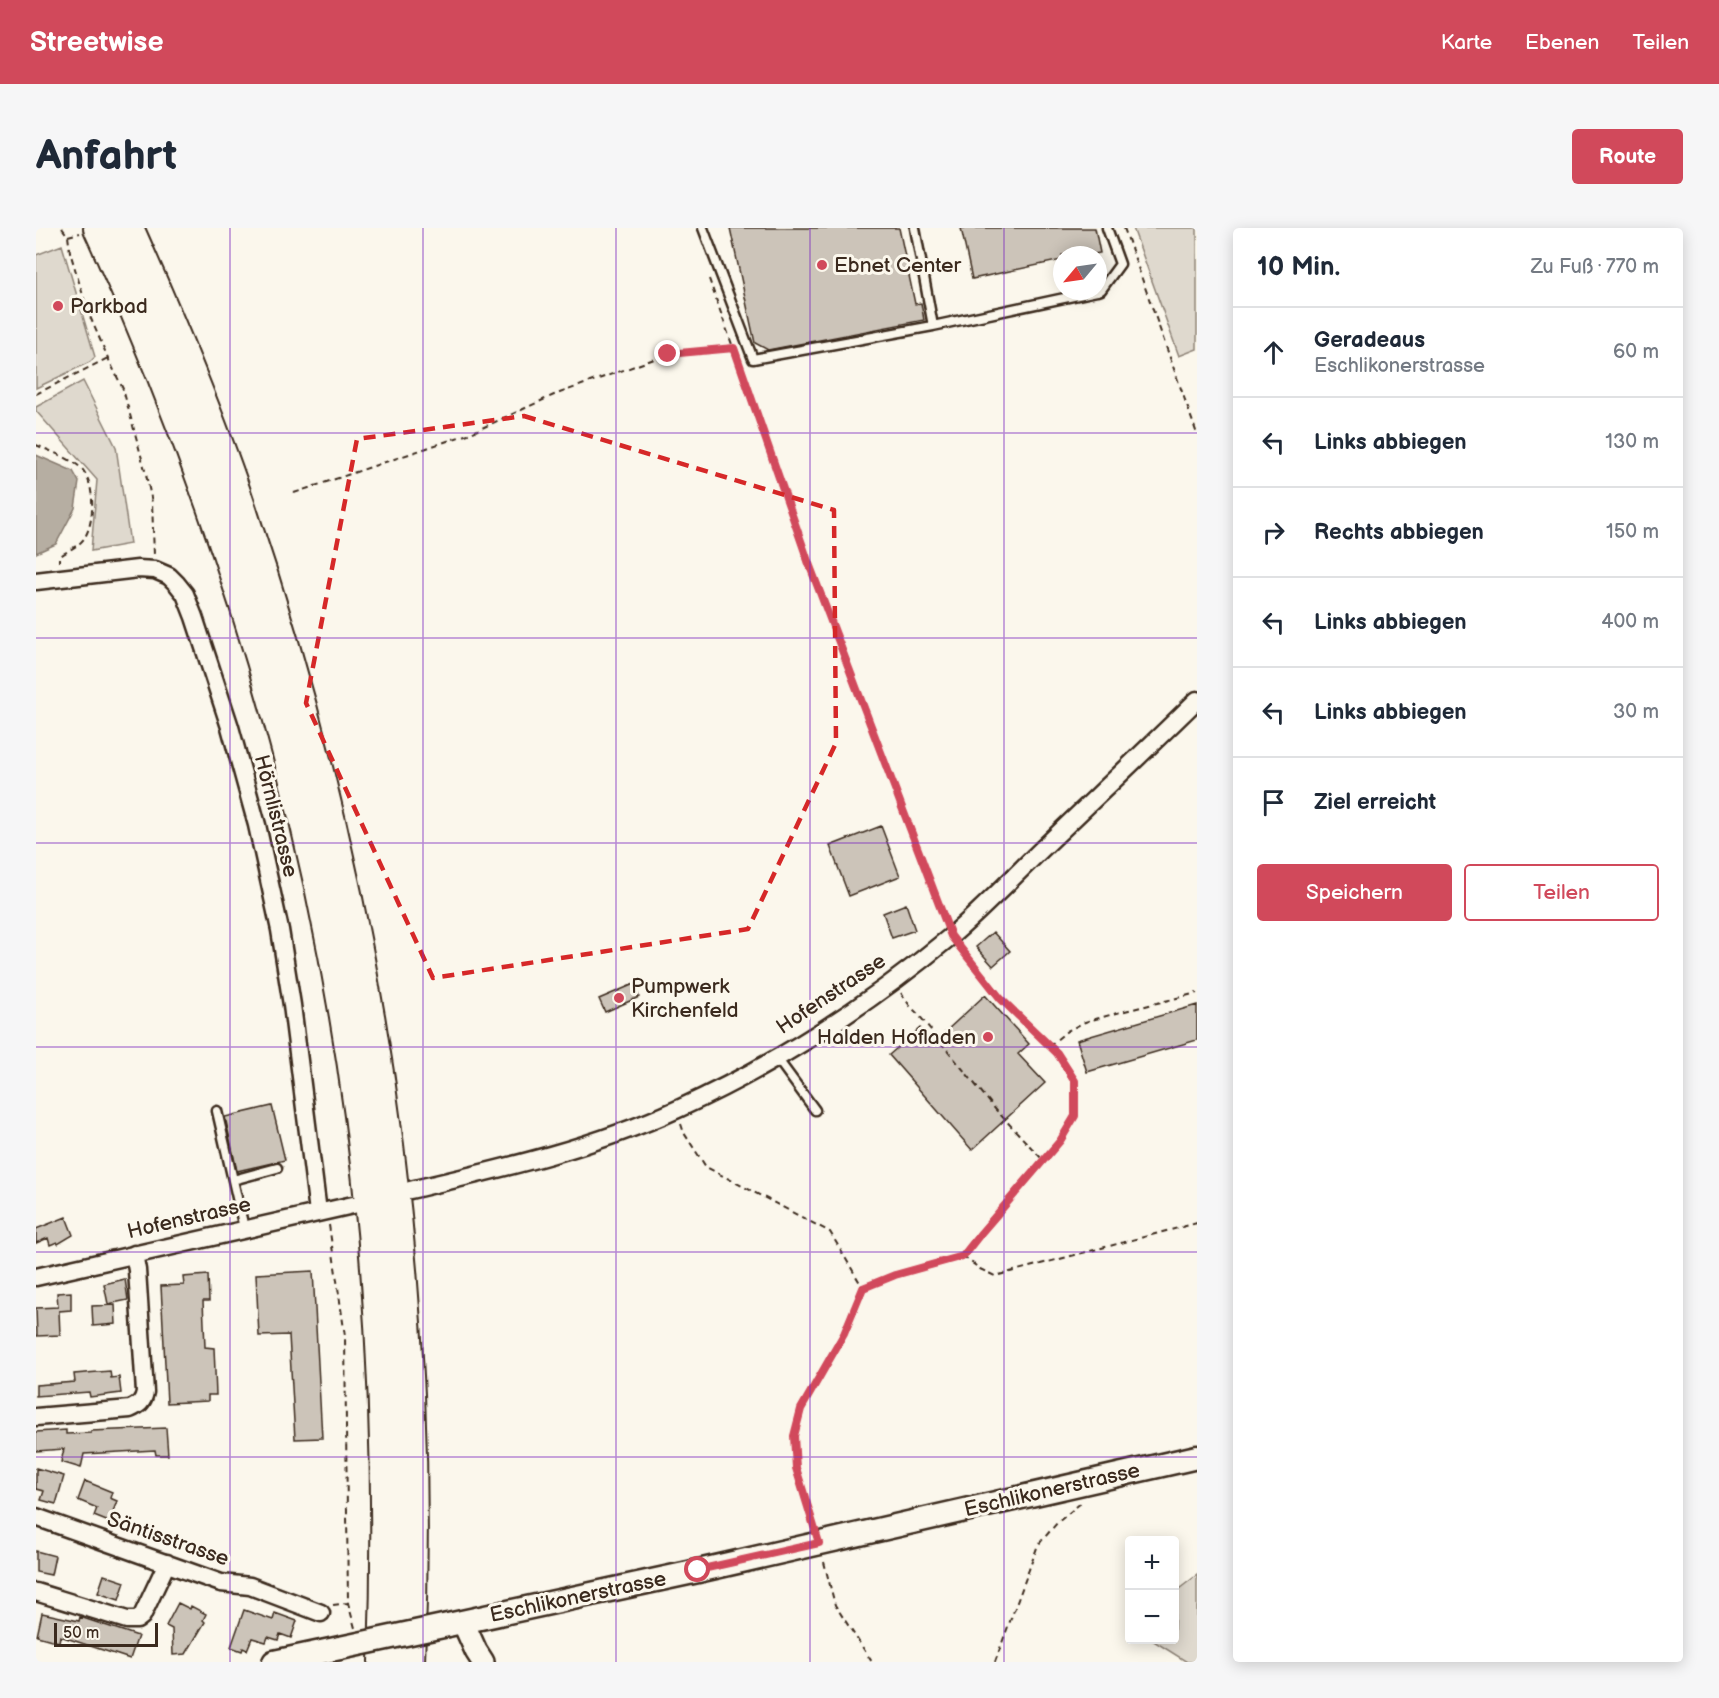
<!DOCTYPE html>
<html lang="de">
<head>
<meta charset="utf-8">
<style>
  body { margin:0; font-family:"Balsamiq Sans",sans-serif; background:#f6f6f7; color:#1f2937 }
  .controls { position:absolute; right:18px; bottom:18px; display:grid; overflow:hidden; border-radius:6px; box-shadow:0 3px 15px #0003 }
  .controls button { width:54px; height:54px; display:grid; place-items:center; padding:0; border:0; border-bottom:2px solid #e0e1e3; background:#fff; color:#1f2937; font:30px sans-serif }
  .compass { position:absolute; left:1017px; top:18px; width:54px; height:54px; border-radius:50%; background:#fff; box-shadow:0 3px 15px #0003; rotate:241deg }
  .scale { position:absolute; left:18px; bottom:15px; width:104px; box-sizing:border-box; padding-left:6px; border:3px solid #3b2a1e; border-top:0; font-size:16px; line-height:21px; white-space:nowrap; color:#3b2a1e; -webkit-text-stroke:4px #fbf7ec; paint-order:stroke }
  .stop { position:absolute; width:18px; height:18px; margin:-14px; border:4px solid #d1495b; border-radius:50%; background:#fff }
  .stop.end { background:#d1495b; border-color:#fff; box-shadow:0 2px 6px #0008 }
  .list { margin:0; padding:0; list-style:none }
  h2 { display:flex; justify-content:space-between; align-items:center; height:78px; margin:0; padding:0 24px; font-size:26px }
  h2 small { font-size:20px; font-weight:400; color:#747a83 }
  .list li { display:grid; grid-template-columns:39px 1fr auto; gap:18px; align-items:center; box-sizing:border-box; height:90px; padding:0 24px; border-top:2px solid #e0e1e3 }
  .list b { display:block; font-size:22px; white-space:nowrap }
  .list p { margin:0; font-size:20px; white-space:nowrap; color:#747a83 }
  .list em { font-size:20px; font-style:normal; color:#747a83 }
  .actions { display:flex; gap:12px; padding:18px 24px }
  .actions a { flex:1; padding:14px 0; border:2px solid #d1495b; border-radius:6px; text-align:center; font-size:21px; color:#d1495b }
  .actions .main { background:#d1495b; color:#fff }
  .icon { flex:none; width:33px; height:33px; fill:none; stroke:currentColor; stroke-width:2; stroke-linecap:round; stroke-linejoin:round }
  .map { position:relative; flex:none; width:1161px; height:1434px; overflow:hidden; border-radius:6px }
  header { display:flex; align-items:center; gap:36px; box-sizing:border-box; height:84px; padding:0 30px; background:#d1495b; color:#fff }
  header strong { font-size:28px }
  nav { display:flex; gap:33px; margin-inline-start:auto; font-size:21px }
  .intro { display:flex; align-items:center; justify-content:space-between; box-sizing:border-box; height:144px; padding:0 36px }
  h1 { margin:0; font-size:42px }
  .button { padding:15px 27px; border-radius:6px; background:#d1495b; color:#fff; font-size:21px; font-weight:700 }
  main { display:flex; gap:36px; padding:0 36px }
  aside { flex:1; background:#fff; border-radius:6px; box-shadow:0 3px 15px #0003 }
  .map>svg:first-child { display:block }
  .green { fill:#dfd9ce; stroke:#8d8276; stroke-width:1.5 }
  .water { fill:#b6aea2; stroke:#85796d; stroke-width:1.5 }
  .building { fill:#ccc4b9; stroke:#3b2a1e; stroke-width:1.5 }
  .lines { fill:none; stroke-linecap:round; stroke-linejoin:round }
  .service-casing { stroke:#3b2a1e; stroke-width:13 }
  .minor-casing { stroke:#3b2a1e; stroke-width:21 }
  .tertiary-casing { stroke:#3b2a1e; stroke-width:26 }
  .secondary-casing { stroke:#3b2a1e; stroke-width:27 }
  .motorway-casing { stroke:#3b2a1e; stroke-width:34 }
  .path { stroke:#3b2a1e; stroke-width:2; stroke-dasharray:6 4.5; stroke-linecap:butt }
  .service { stroke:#fbf7ec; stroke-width:8 }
  .minor { stroke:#fbf7ec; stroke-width:16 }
  .tertiary { stroke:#fbf7ec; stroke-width:21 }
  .secondary { stroke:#fbf7ec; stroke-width:22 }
  .motorway { stroke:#fbf7ec; stroke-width:30 }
  .secondary-bridge-casing { stroke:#3b2a1e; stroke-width:27; stroke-linecap:butt }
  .secondary-bridge { stroke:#fbf7ec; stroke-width:22 }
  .route { stroke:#d1495b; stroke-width:8 }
  .marked { fill:none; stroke:#d62828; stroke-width:4.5; stroke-dasharray:12 8; stroke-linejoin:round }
  .grid { fill:none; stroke:#7b2cbf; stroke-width:1.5; stroke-opacity:0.55 }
  .poi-dot { fill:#d1495b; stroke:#fbf7ec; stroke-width:2 }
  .labels { text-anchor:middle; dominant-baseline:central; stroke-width:6; stroke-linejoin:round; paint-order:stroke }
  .poi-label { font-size:21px; fill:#3b2a1e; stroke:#fbf7ec; text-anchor:start }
  .street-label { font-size:21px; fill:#3b2a1e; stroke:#fbf7ec }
</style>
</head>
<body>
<header>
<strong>Streetwise</strong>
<nav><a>Karte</a><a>Ebenen</a><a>Teilen</a></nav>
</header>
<div class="intro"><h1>Anfahrt</h1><a class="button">Route</a></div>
<main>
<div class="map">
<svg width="1161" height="1434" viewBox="0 0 1161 1434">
  <rect width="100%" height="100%" fill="#fbf7ec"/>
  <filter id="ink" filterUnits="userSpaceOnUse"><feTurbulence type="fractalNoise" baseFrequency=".0167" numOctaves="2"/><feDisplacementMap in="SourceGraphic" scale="12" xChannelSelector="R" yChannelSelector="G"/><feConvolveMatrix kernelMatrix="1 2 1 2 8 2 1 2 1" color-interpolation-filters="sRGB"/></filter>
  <g filter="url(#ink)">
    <!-- green -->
    <path class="green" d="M 1097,0 L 1161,0 L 1161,121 L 1143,128 Z
      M 26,17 L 59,129 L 54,134 L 0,160 L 0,27 Z
      M 47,153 L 80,219 L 94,316 L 55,323 L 61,252 L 0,183 L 0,179 Z
      M 1161,1347 L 1161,1434 L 1151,1434 L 1116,1412 L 1138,1412 L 1139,1364 Z"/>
    <!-- water -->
    <path class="water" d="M 0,227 L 37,243 L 43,254 L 39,280 L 20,316 L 0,325 Z"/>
    <!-- building -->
    <path class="building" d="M 694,0 L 863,0 L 879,76 L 885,75 L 888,92 L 732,122 L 719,115 Z
      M 925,0 L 1059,0 L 1064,25 L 1052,27 L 1026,27 L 1026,32 L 936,51 Z
      M 845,598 L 864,648 L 813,668 L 794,618 Z
      M 870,676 L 879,702 L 856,710 L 847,685 Z
      M 957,704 L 974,723 L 957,738 L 940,719 Z
      M 598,756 L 603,769 L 569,784 L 563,771 Z
      M 949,767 L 993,816 L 982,826 L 1009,855 L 936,922 L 853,827 L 884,800 L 897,815 Z
      M 1161,777 L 1161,812 L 1051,844 L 1041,812 Z
      M 236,878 L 249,932 L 201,943 L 189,889 Z
      M 30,989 L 37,1007 L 22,1016 L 21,1014 L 14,1017 L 12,1010 L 0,1015 L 0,1001 Z
      M 277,1043 L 286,1210 L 259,1211 L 253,1107 L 223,1108 L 220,1046 Z
      M 172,1047 L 173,1073 L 167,1073 L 169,1119 L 178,1120 L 180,1167 L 172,1167 L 172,1173 L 131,1175 L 125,1058 L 148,1057 L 147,1049 Z
      M 89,1051 L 92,1072 L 72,1076 L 68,1056 Z
      M 35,1064 L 35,1082 L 23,1083 L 24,1107 L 1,1108 L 0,1080 L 22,1079 L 21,1065 Z
      M 79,1077 L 80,1096 L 57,1098 L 56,1078 Z
      M 74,1143 L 75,1150 L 83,1149 L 85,1165 L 54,1169 L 53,1164 L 0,1168 L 0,1157 L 39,1154 L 38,1146 Z
      M 130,1200 L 132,1227 L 120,1227 L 119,1222 L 48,1226 L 45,1240 L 25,1234 L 28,1221 L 0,1223 L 0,1204 L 30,1202 L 30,1206 L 55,1205 L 55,1203 Z
      M 0,1240 L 28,1248 L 20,1276 L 5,1272 L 8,1263 L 0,1261 Z
      M 49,1253 L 76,1264 L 74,1270 L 81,1273 L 73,1294 L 58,1288 L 61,1280 L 42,1272 Z
      M 0,1323 L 19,1328 L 15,1347 L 0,1344 Z
      M 68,1347 L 89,1354 L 83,1372 L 62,1365 Z
      M 142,1375 L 154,1381 L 155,1378 L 170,1386 L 167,1392 L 169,1394 L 150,1426 L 137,1427 L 136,1401 L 130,1398 Z
      M 208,1382 L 237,1392 L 239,1385 L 261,1393 L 255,1410 L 244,1406 L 242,1412 L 232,1409 L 230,1414 L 216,1410 L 211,1422 L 207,1420 L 206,1423 L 195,1419 Z
      M 6,1385 L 43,1393 L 44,1389 L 102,1408 L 94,1431 L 24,1408 L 23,1414 L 1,1408 Z"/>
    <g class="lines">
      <defs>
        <path id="service" d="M 667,0 L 717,131 L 897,98
          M 879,0 L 897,98 L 1061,63
          M 1062,63 L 1065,62 L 1084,36 L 1071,0
          M 740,829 L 779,882
          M 181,883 L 208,1000
          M 197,952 L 241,940"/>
        <path id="minor" d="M 0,353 L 102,341 L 119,342 L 133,348 L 141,356 L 149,366 L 158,389 L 194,499 L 221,597 L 244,702 L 256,777 L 282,984
          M 374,962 C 464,941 557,920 642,881 C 739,837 832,777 914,709 C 947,681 976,650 1007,620 C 1058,571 1110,522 1161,472
          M 0,1049 L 317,977
          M 0,1189 L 94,1181 C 103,1177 107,1174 109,1164 L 101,1042 L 98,1026
          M 0,1289 L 185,1355 L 214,1358 L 285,1385
          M 0,1364 L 91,1392 L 101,1392 L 106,1388 L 131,1335"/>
        <path id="tertiary" d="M 427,1394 L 440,1423 L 447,1434"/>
        <path id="secondary" d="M 412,1397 L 662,1343 L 1161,1229
          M 238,1434 L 304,1420"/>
        <path id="motorway" d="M 63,0 C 208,316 306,658 337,1004 C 350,1147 353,1291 348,1434
          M 92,0 C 133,92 173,186 205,282 C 331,654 390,1041 373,1434"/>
      </defs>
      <!-- service casing -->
      <use href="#service" class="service-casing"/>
      <!-- minor casing -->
      <use href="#minor" class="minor-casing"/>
      <!-- tertiary casing -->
      <use href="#tertiary" class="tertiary-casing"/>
      <!-- secondary casing -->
      <use href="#secondary" class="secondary-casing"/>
      <!-- motorway casing -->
      <use href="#motorway" class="motorway-casing"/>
      <!-- path -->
      <path class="path" d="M 26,0 L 32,8 L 34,24 L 52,84 L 72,130 L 87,161 L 109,242 L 116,274 L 118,327
        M 1088,0 L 1161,206
        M 32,8 L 44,5
        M 673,51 L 772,333 L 909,693
        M 0,166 L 72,130
        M 0,217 C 12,222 38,232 46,241 C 59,256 59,292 49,309 C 45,317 31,323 23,329 L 23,334
        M 258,265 L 435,205 L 518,167 L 632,126 L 698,120
        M 865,765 L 874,778 L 882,786 L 960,882 L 1007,932
        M 1013,818 L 1031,803 L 1049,794 L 1081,785 L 1161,765
        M 645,896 L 648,905 L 670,939 L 794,1004 L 827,1060 L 808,1106 L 765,1181 L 757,1208 L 761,1240 L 778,1299
        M 293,997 L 309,1108 L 312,1375 L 319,1400
        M 927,1028 L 944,1041 L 959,1048 L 1161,995
        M 827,1060 L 859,1047 L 927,1028 L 945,1005 L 1024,913 L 1039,888 L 1039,853 L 1021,825 L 965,770 L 924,719
        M 788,1334 L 799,1377 L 836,1434
        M 297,1377 L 312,1375
        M 959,1434 L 1002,1317 L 1021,1295 L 1046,1274"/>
      <!-- service -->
      <use href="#service" class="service"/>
      <!-- minor -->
      <use href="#minor" class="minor"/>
      <!-- tertiary -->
      <use href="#tertiary" class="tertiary"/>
      <!-- secondary -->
      <use href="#secondary" class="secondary"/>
      <!-- motorway -->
      <use href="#motorway" class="motorway"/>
      <defs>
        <path id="secondary-bridge" d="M 304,1420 L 412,1397"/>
      </defs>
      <!-- secondary-bridge casing -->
      <use href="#secondary-bridge" class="secondary-bridge-casing"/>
      <!-- secondary-bridge -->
      <use href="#secondary-bridge" class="secondary-bridge"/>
    </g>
  </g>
  <g class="lines" filter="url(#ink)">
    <!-- route -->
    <path class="route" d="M 632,126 L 698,120 L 772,333 L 915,708 L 964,770 L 1021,825 L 1039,853 L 1039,888 L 1024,913 L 945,1005 L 927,1028 L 859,1047 L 827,1060 L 808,1106 L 765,1181 L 758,1208 L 760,1240 L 783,1315 L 662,1342"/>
  </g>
  <!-- marked area -->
  <path class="marked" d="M 488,188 L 798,282 L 800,515 L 712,701 L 397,750 L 270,475 L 321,211 Z"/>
  <!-- grid -->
  <path class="grid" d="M 194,0 L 194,1434M 387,0 L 387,1434M 580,0 L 580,1434M 774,0 L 774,1434M 968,0 L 968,1434M 0,205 L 1161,205M 0,410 L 1161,410M 0,615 L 1161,615M 0,819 L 1161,819M 0,1024 L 1161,1024M 0,1229 L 1161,1229"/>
  <!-- markers -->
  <g class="poi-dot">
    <circle cx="786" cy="37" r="6"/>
    <circle cx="22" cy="78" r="6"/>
    <circle cx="583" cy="770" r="6"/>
    <circle cx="952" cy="809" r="6"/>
  </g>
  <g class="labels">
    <!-- poi labels -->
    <g class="poi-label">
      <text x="798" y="37">Ebnet Center</text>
      <text x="34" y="78">Parkbad</text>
      <text x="595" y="758">Pumpwerk<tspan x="595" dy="24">Kirchenfeld</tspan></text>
      <text x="940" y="809" text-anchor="end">Halden Hofladen</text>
    </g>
    <!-- street labels -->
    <g class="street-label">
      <text transform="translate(240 588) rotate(76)">Hörnlistrasse</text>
      <text transform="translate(795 766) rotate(-34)">Hofenstrasse</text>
      <text transform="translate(153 990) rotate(-13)">Hofenstrasse</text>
      <text transform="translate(1016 1262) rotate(-13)">Eschlikonerstrasse</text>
      <text transform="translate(132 1311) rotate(19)">Säntisstrasse</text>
      <text transform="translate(542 1369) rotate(-12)">Eschlikonerstrasse</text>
    </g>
  </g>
</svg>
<div class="controls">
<button>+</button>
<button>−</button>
</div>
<svg class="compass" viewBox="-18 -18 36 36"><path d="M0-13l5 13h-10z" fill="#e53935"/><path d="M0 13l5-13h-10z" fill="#747a83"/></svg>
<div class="scale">50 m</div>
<div class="stop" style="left:662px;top:1342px"></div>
<div class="stop end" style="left:632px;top:126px"></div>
</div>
<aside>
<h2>10 Min.<small>Zu Fuß · 770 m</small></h2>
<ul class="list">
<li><svg class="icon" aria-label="ahead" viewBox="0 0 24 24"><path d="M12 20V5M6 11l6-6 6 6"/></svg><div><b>Geradeaus</b><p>Eschlikonerstrasse</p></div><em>60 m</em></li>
<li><svg class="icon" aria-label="left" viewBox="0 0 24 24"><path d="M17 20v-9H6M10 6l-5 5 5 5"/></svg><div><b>Links abbiegen</b></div><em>130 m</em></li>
<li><svg class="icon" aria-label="right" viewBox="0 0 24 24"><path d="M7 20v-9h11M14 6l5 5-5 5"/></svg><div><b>Rechts abbiegen</b></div><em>150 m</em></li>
<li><svg class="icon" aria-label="left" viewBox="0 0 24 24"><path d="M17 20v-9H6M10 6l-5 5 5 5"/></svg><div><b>Links abbiegen</b></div><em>400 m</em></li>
<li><svg class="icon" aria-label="left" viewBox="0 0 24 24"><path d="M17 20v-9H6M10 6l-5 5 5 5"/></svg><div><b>Links abbiegen</b></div><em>30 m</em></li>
<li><svg class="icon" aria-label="arrive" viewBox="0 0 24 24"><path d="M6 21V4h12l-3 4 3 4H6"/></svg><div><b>Ziel erreicht</b></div></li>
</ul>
<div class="actions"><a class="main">Speichern</a><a>Teilen</a></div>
</aside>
</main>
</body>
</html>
